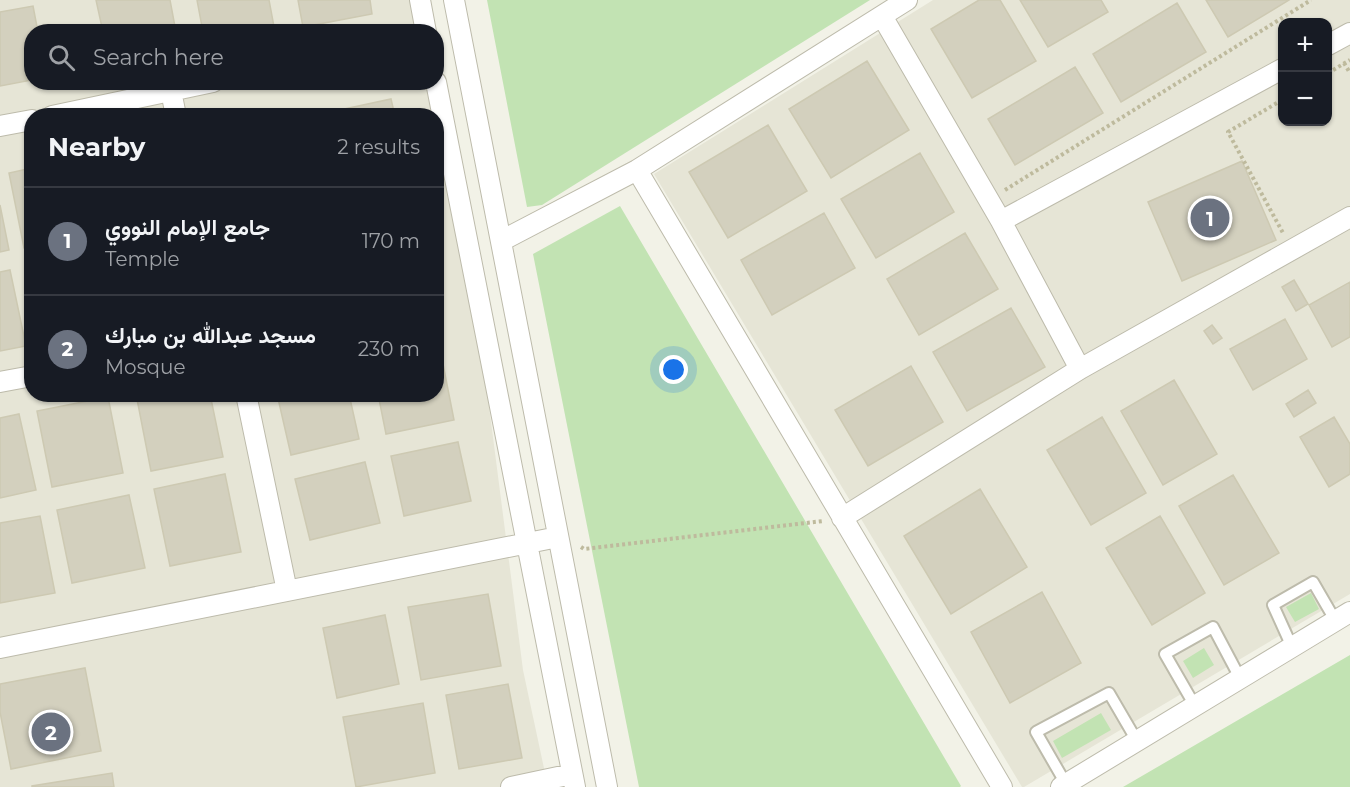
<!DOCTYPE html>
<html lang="en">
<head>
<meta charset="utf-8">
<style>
  body { margin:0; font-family:Montserrat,Vazirmatn,sans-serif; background:#20242c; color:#f1f3f6 }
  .controls { position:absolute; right:18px; top:18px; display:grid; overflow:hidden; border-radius:12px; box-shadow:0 2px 4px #0004 }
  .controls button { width:54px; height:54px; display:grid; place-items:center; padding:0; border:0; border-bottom:2px solid #363941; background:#171b24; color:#f1f3f6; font:30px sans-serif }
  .you { position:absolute; left:674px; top:370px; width:21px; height:21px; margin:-15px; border:4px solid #fff; border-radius:50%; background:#1a73e8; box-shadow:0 0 0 9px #1a73e833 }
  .badge { display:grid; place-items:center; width:39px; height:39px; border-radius:50%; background:#0b8043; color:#fff; font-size:20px; font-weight:700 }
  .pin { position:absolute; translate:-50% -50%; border:3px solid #fff; box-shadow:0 2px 6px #0006 }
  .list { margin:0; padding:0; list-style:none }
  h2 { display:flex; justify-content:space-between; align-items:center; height:78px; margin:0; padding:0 24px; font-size:26px }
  h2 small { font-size:20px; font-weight:400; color:#9ea1a6 }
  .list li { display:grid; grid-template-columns:39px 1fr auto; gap:18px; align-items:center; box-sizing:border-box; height:108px; padding:0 24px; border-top:2px solid #363941 }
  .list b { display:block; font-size:22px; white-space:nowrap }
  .list p { margin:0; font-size:20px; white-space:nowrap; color:#9ea1a6 }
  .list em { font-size:20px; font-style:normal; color:#9ea1a6 }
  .icon { flex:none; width:33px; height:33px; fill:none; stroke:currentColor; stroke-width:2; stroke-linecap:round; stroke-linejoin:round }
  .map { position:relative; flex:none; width:1350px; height:787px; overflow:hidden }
  .search { position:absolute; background:#171b24; box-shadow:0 2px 4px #0004; left:24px; top:24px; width:420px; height:66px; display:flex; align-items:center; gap:15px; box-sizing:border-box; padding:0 21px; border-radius:24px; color:#9ea1a6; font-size:22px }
  .panel { position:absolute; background:#171b24; box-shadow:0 2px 4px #0004; left:24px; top:108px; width:420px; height:294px; border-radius:24px }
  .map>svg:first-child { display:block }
  .residential { fill:#e6e5d6; fill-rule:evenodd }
  .green { fill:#c2e3b3 }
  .building { fill:#d3d0be; stroke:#cdc9b2; stroke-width:1.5 }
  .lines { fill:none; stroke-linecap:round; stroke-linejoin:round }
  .lane-casing { stroke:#bdbbab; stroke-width:14 }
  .street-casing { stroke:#bdbbab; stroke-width:22 }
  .path { stroke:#beba9d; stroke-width:4; stroke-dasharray:3 3; stroke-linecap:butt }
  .lane { stroke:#fff; stroke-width:10 }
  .street { stroke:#fff; stroke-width:20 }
</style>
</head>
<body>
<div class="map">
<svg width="1350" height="787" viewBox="0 0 1350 787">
  <rect width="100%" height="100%" fill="#f2f2e7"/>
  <!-- residential -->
  <path class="residential" d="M 0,0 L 420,0 L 426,31 L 32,32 L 32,82 L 436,83 L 469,251 L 523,670 L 548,787 L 0,787 ZM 32,116 L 436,116 L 436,394 L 32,394 Z
    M 933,0 L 1350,0 L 1350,594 L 1024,787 L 1022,787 L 654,174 ZM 1282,22 L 1328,22 L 1328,122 L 1282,122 Z"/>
  <!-- green -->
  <path class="green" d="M 487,0 L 870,0 L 542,205 L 527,207 Z
    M 620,206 L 961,786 L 960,787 L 639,787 L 533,254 Z
    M 1311,593 L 1319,609 L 1295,622 L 1286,607 Z
    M 1204,648 L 1214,665 L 1193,678 L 1183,661 Z
    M 1350,655 L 1350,787 L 1123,787 Z
    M 1101,713 L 1111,730 L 1062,758 L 1053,741 Z"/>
  <!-- building -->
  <path class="building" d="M 96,0 L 170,0 L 176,32 L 103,32 Z
    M 197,0 L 269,0 L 275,32 L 203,32 Z
    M 298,0 L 370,0 L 372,14 L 303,27 Z
    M 979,0 L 1000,0 L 1036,61 L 972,98 L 931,29 Z
    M 1020,0 L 1101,0 L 1108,12 L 1048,47 Z
    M 1206,0 L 1289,0 L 1228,37 Z
    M 1177,3 L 1206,52 L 1121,102 L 1093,54 Z
    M 33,6 L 38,32 L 32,32 L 32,80 L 0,86 L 0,12 Z
    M 867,61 L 909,130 L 831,178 L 789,109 Z
    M 1075,67 L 1103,113 L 1015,165 L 988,119 Z
    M 391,99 L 395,116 L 322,116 L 321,114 Z
    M 768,125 L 807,191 L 728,238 L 689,172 Z
    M 920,153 L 954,212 L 876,258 L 841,199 Z
    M 1242,161 L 1276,240 L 1182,281 L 1148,202 Z
    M 32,168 L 32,247 L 24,248 L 9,173 Z
    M 0,205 L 9,250 L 0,252 Z
    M 824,213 L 855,268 L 772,315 L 741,260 Z
    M 965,233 L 998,289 L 919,335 L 887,279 Z
    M 10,270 L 26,346 L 0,351 L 0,272 Z
    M 1294,280 L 1308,304 L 1296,311 L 1282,287 Z
    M 1350,282 L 1350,337 L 1332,347 L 1309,305 Z
    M 1011,308 L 1045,367 L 967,411 L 933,352 Z
    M 1285,319 L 1307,359 L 1253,390 L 1230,349 Z
    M 1212,325 L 1222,338 L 1213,344 L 1204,331 Z
    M 442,359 L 454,420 L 386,434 L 378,394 L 436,394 L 436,360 Z
    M 911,366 L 943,422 L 868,466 L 835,410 Z
    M 1174,380 L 1217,454 L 1163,485 L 1121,411 Z
    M 1308,390 L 1316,403 L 1294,417 L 1286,404 Z
    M 136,394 L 210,394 L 223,457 L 151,471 Z
    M 277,394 L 349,394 L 359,439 L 291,455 Z
    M 108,397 L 123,473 L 52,487 L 37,411 Z
    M 19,414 L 36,490 L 0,498 L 0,418 Z
    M 1102,417 L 1146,493 L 1091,525 L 1047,450 Z
    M 1334,417 L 1350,444 L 1350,474 L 1329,487 L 1300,437 Z
    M 458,442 L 471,501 L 404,516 L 391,456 Z
    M 365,462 L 380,523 L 310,540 L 295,479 Z
    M 225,474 L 241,552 L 170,566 L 154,489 Z
    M 1233,475 L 1279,553 L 1224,585 L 1179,506 Z
    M 980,489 L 1027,567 L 951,614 L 904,536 Z
    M 129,495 L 145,568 L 72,583 L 57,510 Z
    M 40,516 L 55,593 L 0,603 L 0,523 Z
    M 1160,516 L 1205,593 L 1152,625 L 1106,548 Z
    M 1042,592 L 1081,663 L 1010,703 L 971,632 Z
    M 488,594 L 501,666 L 421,680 L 408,607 Z
    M 385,615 L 399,684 L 337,698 L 323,628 Z
    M 85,668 L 101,751 L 11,769 L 0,712 L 0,684 Z
    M 508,684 L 522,758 L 459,769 L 446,695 Z
    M 423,703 L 435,773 L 356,787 L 343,717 Z
    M 112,773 L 114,787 L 32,787 L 32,786 Z"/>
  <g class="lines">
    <defs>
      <path id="lane" d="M 1292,647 L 1273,605 L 1313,582 L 1335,620
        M 1195,706 L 1165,654 L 1213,627 L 1240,678
        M 1066,784 L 1036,732 L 1109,693 L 1137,741"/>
      <path id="street" d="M 420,0 L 426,32
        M 454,0 L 607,787
        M 882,16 L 1001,221 L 1080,369
        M 1328,45 L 1350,33
        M 436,82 L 575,787
        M 171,91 L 176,116
        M 52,116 L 213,82
        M 0,126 L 32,120
        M 637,170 L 1002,787
        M 1001,221 L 1282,69
        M 501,241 L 637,170 L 907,0
        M 0,382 L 32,376
        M 246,394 L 287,591
        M 842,518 L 1080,369 L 1350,217
        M 0,648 L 558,537
        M 511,787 L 572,774
        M 1061,787 L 1350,612"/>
    </defs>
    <!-- lane casing -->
    <use href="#lane" class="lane-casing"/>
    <!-- street casing -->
    <use href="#street" class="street-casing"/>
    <!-- path -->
    <path class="path" d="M 1344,63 L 1350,73
      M 1328,73 L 1350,60
      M 1282,100 L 1228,132 L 1283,233
      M 1005,190 L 1311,0
      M 581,547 L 584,549 L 823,521"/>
    <!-- lane -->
    <use href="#lane" class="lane"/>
    <!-- street -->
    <use href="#street" class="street"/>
  </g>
</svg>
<div class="controls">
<button>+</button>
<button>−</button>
</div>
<div class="you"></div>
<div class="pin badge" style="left:1210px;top:218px;background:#6b7280">1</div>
<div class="pin badge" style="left:51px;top:732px;background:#6b7280">2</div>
<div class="search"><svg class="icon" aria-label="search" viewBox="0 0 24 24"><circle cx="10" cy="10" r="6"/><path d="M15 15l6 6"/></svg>Search here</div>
<section class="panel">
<h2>Nearby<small>2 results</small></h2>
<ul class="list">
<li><span class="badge" style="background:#6b7280">1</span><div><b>جامع الإمام النووي</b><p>Temple</p></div><em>170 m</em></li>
<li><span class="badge" style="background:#6b7280">2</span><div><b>مسجد عبدالله بن مبارك</b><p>Mosque</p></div><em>230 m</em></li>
</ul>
</section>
</div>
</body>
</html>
